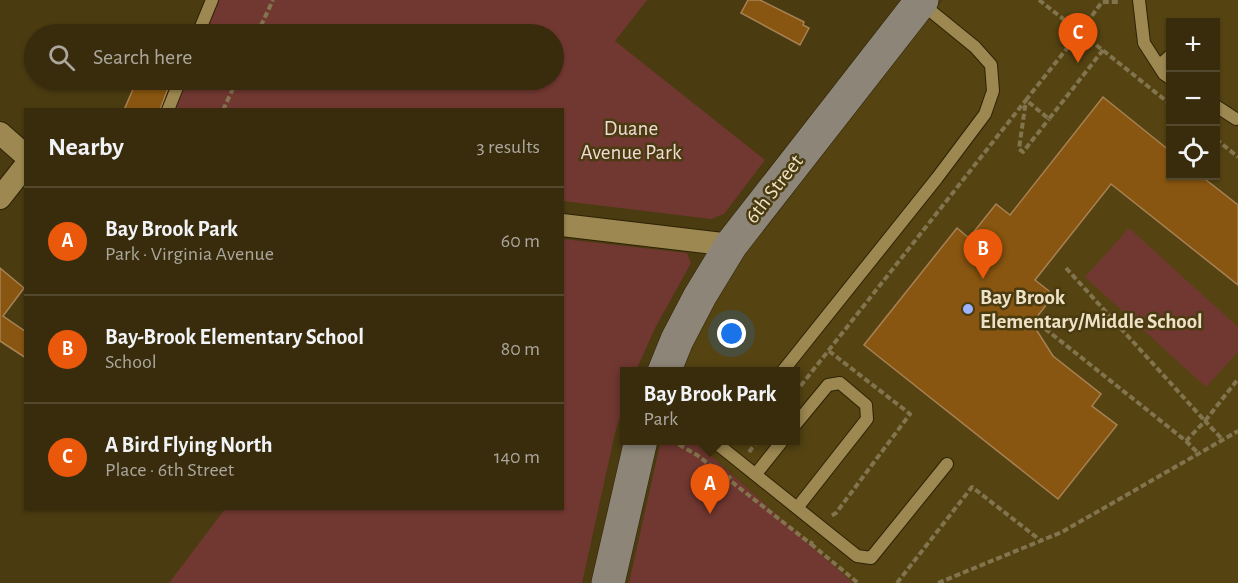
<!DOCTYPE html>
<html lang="en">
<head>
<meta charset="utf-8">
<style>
  body { margin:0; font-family:"Alegreya Sans",sans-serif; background:#43381a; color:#f1f3f6 }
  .controls { position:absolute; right:18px; top:18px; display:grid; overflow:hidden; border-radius:0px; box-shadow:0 2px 4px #0004 }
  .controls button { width:54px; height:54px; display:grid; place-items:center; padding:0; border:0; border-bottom:2px solid #52482d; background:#382c0c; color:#f1f3f6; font:30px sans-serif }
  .you { position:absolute; left:732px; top:334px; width:21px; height:21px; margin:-15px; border:4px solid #fff; border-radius:50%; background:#1a73e8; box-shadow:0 0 0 9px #1a73e833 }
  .badge { display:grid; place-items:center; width:39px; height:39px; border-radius:50%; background:#ea580c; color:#fff; font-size:20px; font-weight:700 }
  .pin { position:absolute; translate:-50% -50px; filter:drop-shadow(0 2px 3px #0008) }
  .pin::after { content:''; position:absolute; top:32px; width:21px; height:18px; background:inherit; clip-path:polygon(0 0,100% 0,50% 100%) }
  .popup { position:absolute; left:620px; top:367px; width:180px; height:78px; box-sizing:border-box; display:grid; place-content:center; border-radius:0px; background:#382c0c; filter:drop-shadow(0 2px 4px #0005); font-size:20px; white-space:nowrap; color:#aba79d }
  .popup b { font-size:22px; color:#f1f3f6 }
  .popup::after { content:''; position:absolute; left:50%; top:100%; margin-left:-12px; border:12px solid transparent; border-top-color:#382c0c }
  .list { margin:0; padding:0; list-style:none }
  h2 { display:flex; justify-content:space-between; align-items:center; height:78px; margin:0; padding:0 24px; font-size:26px }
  h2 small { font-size:20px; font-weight:400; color:#aba79d }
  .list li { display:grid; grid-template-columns:39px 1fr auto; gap:18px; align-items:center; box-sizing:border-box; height:108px; padding:0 24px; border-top:2px solid #52482d }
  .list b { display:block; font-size:22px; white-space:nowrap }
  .list p { margin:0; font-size:20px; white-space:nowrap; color:#aba79d }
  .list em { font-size:20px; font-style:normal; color:#aba79d }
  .icon { flex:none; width:33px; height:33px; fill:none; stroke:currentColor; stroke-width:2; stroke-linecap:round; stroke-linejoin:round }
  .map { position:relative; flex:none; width:1238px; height:583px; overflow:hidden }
  .search { position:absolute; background:#382c0c; box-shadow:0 2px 4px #0004; left:24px; top:24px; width:540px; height:66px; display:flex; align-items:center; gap:15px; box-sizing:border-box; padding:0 21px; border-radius:33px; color:#aba79d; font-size:22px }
  .panel { position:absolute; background:#382c0c; box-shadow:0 2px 4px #0004; left:24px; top:108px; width:540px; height:402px; border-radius:0px }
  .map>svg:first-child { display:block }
  .built { fill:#554412; fill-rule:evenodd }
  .green { fill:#713831 }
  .building { fill:#885610; stroke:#a88154; stroke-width:1.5 }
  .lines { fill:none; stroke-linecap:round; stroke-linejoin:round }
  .lane-casing { stroke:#2d2205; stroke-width:14 }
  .street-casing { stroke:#2d2205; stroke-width:24 }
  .secondary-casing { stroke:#2d2205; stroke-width:34 }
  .path { stroke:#82744e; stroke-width:4; stroke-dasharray:6 3; stroke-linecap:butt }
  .lane { stroke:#9d8851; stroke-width:12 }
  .street { stroke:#9d8851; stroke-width:22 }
  .secondary { stroke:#8d8678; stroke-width:33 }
  .poi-dot { fill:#9bb4fd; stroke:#4a3b10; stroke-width:2 }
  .labels { text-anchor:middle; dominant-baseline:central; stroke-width:5; stroke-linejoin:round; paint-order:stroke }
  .park-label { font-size:21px; fill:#f2dbd7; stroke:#4a3b10 }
  .street-label { font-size:21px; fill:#ede2c6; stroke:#4a3b10 }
  .poi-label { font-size:21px; font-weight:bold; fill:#ede2c6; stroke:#4a3b10; text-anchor:start }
</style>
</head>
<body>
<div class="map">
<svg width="1238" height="583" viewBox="0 0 1238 583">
  <rect width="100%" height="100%" fill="#4a3b10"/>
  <!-- built -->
  <path class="built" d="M 943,0 L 1238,0 L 1238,583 L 853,583 L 695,441 L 795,440 L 795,372 L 682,372 L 688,350 L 713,303 L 744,255 ZM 1170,22 L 1216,22 L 1216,176 L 1170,176 Z"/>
  <!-- green -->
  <path class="green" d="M 218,0 L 647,0 L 615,41 L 765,160 L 724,214 L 711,219 L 563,201 L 562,110 L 171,110 L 183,80 L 554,80 L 554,34 L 203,34 Z
    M 1129,228 L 1238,327 L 1238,352 L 1206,387 L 1085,277 Z
    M 563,239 L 687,253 L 691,263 L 655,328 L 636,371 L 624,372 L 624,405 L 615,433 L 582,583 L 169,583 L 225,509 L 562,508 Z
    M 661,440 L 695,441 L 853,583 L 629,583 Z"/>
  <!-- building -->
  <path class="building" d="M 748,0 L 760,0 L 804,22 L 803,25 L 809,28 L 800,45 L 741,13 Z
    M 137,80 L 171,80 L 160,110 L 124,110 Z
    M 1103,97 L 1170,151 L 1170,176 L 1201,176 L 1238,205 L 1238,285 L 1111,184 L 1035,280 L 1054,295 L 1032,323 L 1053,356 L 1101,394 L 1092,406 L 1117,425 L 1058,499 L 864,345 L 957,228 L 969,238 L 996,204 L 1010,215 Z
    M 0,268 L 24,288 L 3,316 L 26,332 L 26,358 L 0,341 Z"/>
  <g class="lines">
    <defs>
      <path id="lane" d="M 1139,0 L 1144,43 L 1164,74 L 1170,78
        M 198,34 L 212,0
        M 1159,66 L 1170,56
        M 1216,106 L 1236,119
        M 168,110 L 180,80
        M 782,372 L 937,178 L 985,114 L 993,91 L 991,65 L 975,47 L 921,3
        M 795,425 L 828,385 L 840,383 L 866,405 L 867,419 L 797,508
        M 709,440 L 721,447 L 857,556 L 871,558 L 947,464
        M 756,474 L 783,440"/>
      <path id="street" d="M 0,133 L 26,156
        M 0,198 L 26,165
        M 562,225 L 731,245"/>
      <path id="secondary" d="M 664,372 L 677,340 L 700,296 L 731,245 L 922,0
        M 608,583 L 641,440"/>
    </defs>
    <!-- lane casing -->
    <use href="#lane" class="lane-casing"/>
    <!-- street casing -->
    <use href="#street" class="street-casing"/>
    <!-- secondary casing -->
    <use href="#secondary" class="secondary-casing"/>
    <!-- path -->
    <path class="path" d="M 1039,0 L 1080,32 L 1102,2 L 1118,2
      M 257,34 L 273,0
      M 1103,50 L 1049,119 L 1026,100 L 1080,32 L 1170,104
      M 223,110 L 237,80
      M 1216,139 L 1238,157
      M 1066,268 L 1205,421 L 1238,379
      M 1038,323 L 1186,441 L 1205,421 L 1223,440
      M 829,351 L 910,414 L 836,513 L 831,516
      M 795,393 L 1026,100 L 1019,149 L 1023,152 L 1049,119
      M 671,440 L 697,455 L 728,479
      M 1186,441 L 1199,454
      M 749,452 L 758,440
      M 731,476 L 728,479 L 811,544 L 812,541
      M 811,544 L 858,583
      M 897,583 L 972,487 L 1040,540
      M 938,583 L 1062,532 L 1238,431"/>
    <!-- lane -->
    <use href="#lane" class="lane"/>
    <!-- street -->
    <use href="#street" class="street"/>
    <!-- secondary -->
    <use href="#secondary" class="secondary"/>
  </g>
  <!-- markers -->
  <circle class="poi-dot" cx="968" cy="309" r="6"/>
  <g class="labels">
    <!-- park labels -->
    <g class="park-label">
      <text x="631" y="128">Duane<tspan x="631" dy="24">Avenue Park</tspan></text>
    </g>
    <!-- street labels -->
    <g class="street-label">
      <text transform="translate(774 189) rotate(-52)">6th Street</text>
    </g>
    <!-- poi labels -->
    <g class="poi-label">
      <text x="980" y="297">Bay Brook<tspan x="980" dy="24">Elementary/Middle School</tspan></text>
    </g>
  </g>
</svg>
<div class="controls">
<button>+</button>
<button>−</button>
<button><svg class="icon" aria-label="locate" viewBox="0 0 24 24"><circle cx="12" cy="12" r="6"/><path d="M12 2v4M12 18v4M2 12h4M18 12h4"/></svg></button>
</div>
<div class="you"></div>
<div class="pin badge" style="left:710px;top:514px">A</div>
<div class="popup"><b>Bay Brook Park</b>Park</div>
<div class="pin badge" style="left:983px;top:279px">B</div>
<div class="pin badge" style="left:1078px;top:63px">C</div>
<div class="search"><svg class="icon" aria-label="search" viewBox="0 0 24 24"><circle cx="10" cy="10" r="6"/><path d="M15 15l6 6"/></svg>Search here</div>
<section class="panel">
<h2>Nearby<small>3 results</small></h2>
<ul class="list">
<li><span class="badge">A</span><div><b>Bay Brook Park</b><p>Park · Virginia Avenue</p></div><em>60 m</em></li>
<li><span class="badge">B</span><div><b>Bay-Brook Elementary School</b><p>School</p></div><em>80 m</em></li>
<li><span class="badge">C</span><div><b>A Bird Flying North</b><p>Place · 6th Street</p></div><em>140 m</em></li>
</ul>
</section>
</div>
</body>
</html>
